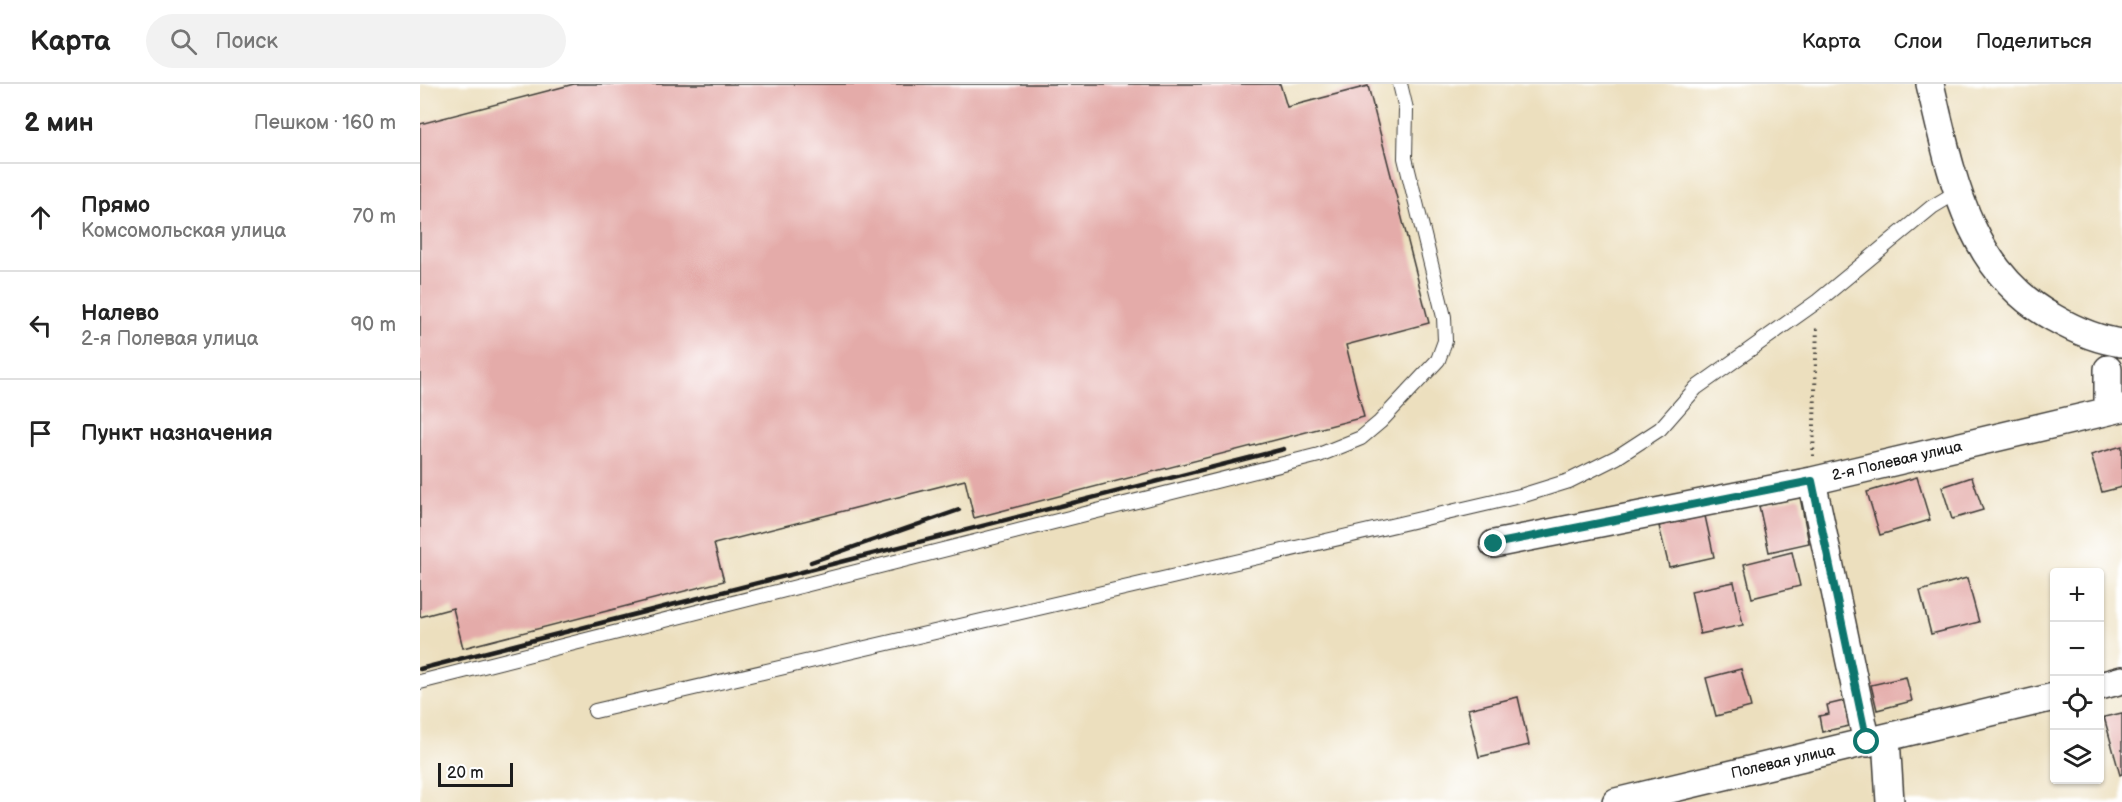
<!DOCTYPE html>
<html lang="ru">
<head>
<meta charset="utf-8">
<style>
  body { margin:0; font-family:"Balsamiq Sans",sans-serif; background:#f2f2f2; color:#222 }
  .controls { position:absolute; right:18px; bottom:18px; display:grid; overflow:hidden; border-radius:6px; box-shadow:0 2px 4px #0004 }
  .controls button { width:54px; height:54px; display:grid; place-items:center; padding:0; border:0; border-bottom:2px solid #e0e0e0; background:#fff; color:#222; font:30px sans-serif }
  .scale { position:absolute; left:18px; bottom:15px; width:75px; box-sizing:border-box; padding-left:6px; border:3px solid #1c1c1c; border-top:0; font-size:16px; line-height:21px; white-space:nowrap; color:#1c1c1c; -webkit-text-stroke:4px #fff; paint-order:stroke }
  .stop { position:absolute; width:18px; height:18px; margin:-14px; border:4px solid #0f766e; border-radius:50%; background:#fff }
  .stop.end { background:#0f766e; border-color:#fff; box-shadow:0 2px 6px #0008 }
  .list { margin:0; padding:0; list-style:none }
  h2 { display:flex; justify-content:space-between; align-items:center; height:78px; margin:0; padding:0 24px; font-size:26px }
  h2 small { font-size:20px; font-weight:400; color:#767676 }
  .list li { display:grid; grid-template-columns:39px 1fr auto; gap:18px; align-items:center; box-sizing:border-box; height:108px; padding:0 24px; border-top:2px solid #e0e0e0 }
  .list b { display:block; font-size:22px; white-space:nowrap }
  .list p { margin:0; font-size:20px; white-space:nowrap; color:#767676 }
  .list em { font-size:20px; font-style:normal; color:#767676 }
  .icon { flex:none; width:33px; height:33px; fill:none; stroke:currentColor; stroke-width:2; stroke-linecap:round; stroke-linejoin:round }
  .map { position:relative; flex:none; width:1702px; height:718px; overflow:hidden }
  header { display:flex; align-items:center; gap:36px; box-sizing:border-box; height:84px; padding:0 30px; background:#fff; border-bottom:2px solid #e0e0e0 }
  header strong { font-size:28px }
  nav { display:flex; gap:33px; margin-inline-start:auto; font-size:21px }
  .search { width:420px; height:54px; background:#f2f2f2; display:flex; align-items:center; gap:15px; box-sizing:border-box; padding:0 21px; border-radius:33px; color:#767676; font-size:22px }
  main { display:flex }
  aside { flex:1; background:#fff }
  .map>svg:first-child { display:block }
  .building { fill:#e4aba9 }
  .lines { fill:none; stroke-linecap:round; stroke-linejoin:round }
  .service-casing { stroke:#3b3934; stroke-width:16 }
  .minor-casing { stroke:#3b3934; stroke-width:30 }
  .path { stroke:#3b3934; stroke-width:4; stroke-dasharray:1.5 4.5; stroke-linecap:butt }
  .service { stroke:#fff; stroke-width:14 }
  .minor { stroke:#fff; stroke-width:27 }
  .rail { stroke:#1c1c1c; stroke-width:4.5 }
  .route { stroke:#0f766e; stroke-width:8 }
  .labels { text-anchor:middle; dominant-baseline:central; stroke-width:4.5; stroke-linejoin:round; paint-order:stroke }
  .street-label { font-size:15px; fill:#1c1c1c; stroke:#fff }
</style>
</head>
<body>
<header>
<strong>Карта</strong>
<div class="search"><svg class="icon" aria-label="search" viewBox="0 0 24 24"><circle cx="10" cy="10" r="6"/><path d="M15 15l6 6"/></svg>Поиск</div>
<nav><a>Карта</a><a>Слои</a><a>Поделиться</a></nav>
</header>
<main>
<aside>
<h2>2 мин<small>Пешком · 160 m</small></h2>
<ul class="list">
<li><svg class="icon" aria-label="ahead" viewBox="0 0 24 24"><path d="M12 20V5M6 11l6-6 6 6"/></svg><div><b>Прямо</b><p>Комсомольская улица</p></div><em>70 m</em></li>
<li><svg class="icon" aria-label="left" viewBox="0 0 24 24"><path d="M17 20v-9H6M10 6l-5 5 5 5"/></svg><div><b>Налево</b><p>2-я Полевая улица</p></div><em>90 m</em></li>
<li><svg class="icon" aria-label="arrive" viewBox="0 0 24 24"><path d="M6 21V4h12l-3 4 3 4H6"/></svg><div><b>Пункт назначения</b></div></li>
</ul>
</aside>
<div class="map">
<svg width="1702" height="718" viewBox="0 0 1702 718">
  <rect width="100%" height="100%" fill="#fff"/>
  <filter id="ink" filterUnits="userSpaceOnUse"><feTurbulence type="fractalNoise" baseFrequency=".0167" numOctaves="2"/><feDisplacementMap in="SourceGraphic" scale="12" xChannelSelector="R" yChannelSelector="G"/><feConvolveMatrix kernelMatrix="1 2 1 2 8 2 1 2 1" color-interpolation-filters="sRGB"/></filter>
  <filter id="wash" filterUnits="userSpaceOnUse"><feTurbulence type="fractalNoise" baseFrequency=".008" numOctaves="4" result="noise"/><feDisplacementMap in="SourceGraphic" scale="24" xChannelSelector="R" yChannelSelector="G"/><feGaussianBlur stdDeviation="1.35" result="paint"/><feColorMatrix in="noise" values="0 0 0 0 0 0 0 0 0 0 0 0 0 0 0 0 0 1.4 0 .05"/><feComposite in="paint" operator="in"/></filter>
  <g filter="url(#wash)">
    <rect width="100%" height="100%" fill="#ecdfbe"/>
    <g id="blocks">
      <!-- building -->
      <path class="building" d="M 154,0 L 860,0 L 867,23 L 948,2 L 1009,239 L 926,261 L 944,333 L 554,434 L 545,396 L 294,460 L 304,497 L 43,564 L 33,524 L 0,533 L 0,40 Z
        M 1702,362 L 1702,403 L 1682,408 L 1671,371 Z
        M 1497,393 L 1510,436 L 1460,451 L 1447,408 Z
        M 1552,393 L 1563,426 L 1532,435 L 1522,403 Z
        M 1380,413 L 1389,459 L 1349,468 L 1339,422 Z
        M 1285,432 L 1294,473 L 1249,483 L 1239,442 Z
        M 1372,468 L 1380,502 L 1332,514 L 1324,480 Z
        M 1547,494 L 1559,538 L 1511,550 L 1500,507 Z
        M 1314,498 L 1323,541 L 1280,550 L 1271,507 Z
        M 1321,585 L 1331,623 L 1296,632 L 1286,594 Z
        M 1486,593 L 1492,617 L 1457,626 L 1451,601 Z
        M 1098,613 L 1109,661 L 1059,673 L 1048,625 Z
        M 1424,617 L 1429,642 L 1402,648 L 1399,632 L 1409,630 L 1407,621 Z
        M 1702,629 L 1702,690 L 1700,691 L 1684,633 Z"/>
    </g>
  </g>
  <g filter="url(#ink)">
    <use href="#blocks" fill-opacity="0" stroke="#3b3934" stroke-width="1.5"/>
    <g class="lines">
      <defs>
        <path id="service" d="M 0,598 L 899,371 L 941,354 L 960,338 L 1018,276 L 1025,257 L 1024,233 L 985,74 L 986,25 L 980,0
          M 175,627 L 1104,411 L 1149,397 L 1197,373 L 1240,345 L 1276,304 L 1398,217 L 1512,123 L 1537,108"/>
        <path id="minor" d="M 1510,0 C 1531,88 1547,187 1634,234 C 1655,246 1678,256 1702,259
          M 1688,285 L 1688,327
          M 1392,397 L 1447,659
          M 1074,460 L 1392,397 L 1702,324
          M 1680,602 L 1702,596
          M 1466,654 L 1470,718
          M 1196,718 L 1634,613"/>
      </defs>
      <!-- service casing -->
      <use href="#service" class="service-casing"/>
      <!-- minor casing -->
      <use href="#minor" class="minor-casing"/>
      <!-- path -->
      <path class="path" d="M 1393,372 L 1397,242"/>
      <!-- service -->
      <use href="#service" class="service"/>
      <!-- minor -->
      <use href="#minor" class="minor"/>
      <!-- rail -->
      <path class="rail" d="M 391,478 L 539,426
        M 0,585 L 864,365"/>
    </g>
  </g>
  <g class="lines" filter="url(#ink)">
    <!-- route -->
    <path class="route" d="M 1074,460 L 1392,397 L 1447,658"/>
  </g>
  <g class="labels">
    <!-- street labels -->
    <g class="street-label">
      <text transform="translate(1477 377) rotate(-13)">2-я Полевая улица</text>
      <text transform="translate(1363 678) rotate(-13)">Полевая улица</text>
    </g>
  </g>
</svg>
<div class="controls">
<button>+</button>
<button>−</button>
<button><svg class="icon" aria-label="locate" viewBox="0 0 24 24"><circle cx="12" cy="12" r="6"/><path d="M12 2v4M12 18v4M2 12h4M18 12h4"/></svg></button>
<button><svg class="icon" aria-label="layers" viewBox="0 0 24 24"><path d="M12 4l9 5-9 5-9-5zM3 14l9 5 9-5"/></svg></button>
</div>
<div class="scale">20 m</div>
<div class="stop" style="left:1447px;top:658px"></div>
<div class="stop end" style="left:1074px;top:460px"></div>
</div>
</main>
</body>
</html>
